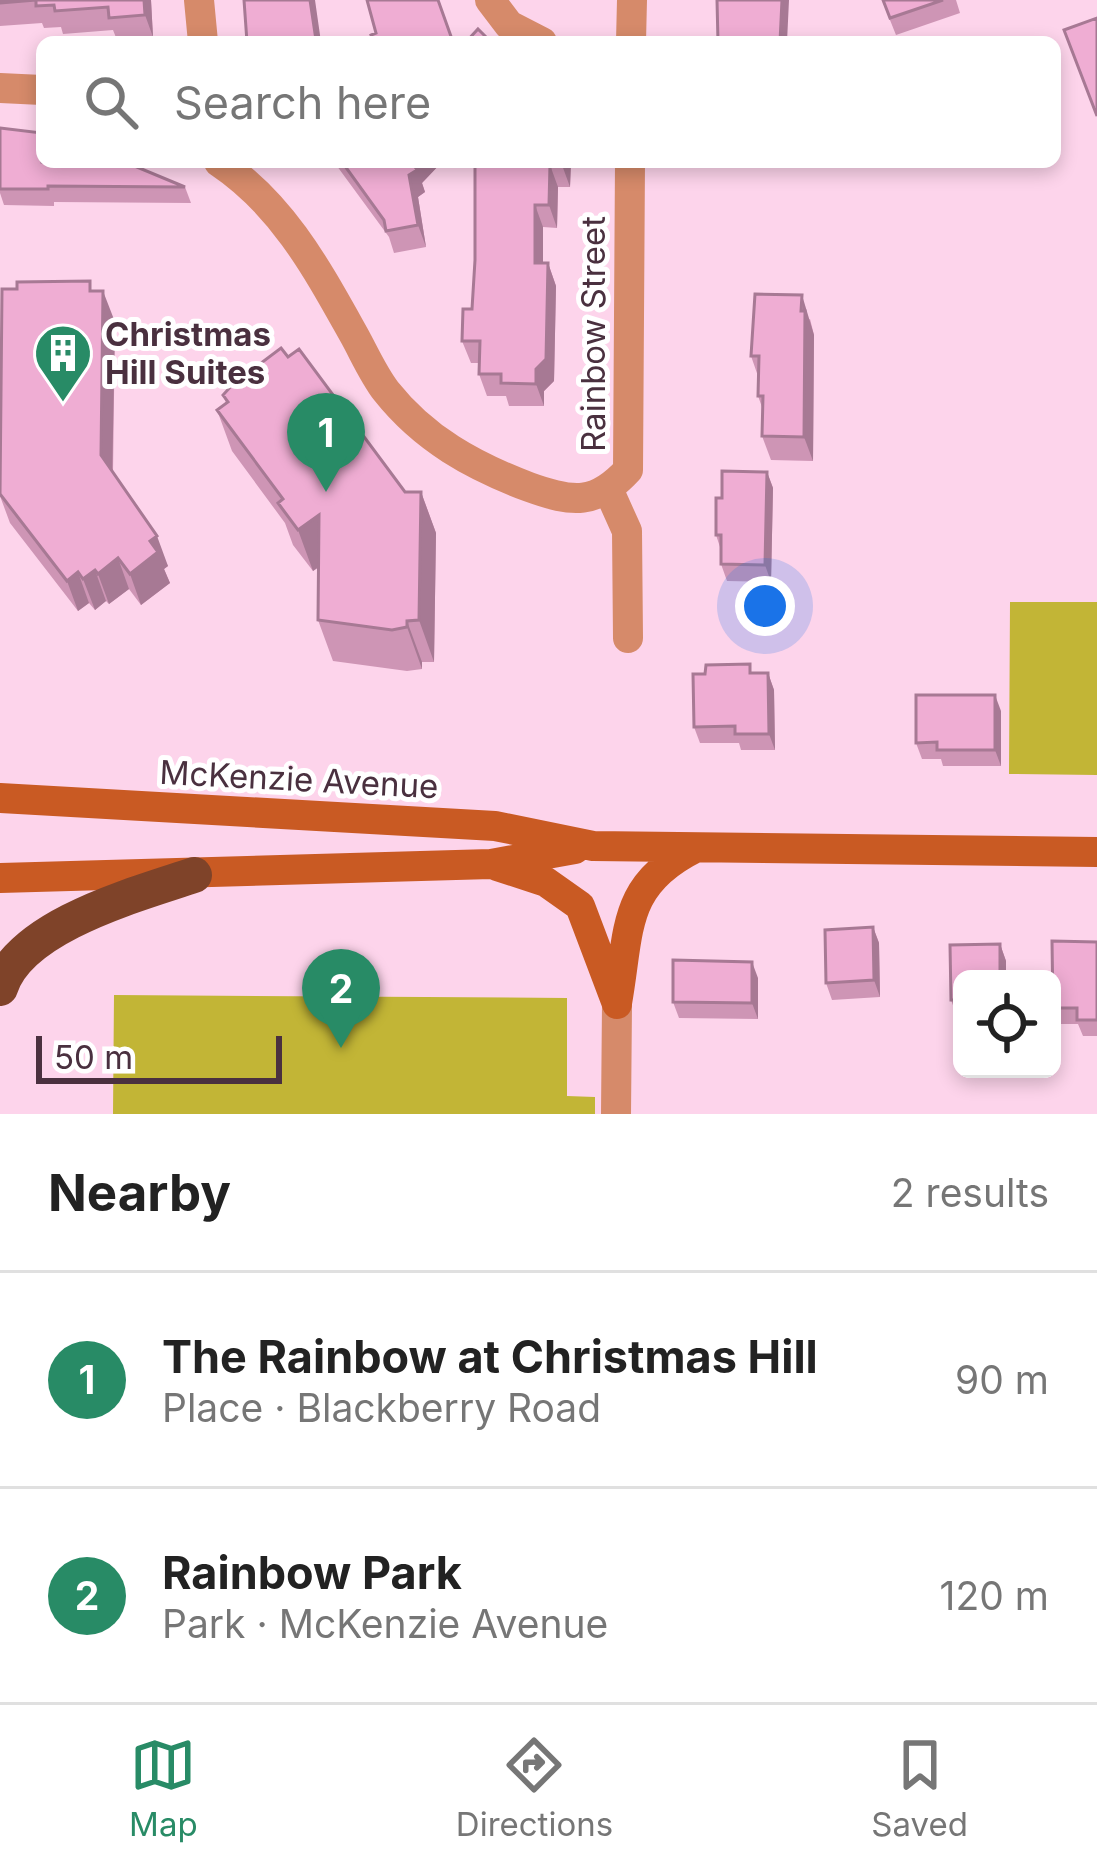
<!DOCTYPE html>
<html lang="en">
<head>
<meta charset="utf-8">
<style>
  body { margin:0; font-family:Inter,sans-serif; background:#f2f2f2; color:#222 }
  .controls { position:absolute; right:36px; bottom:36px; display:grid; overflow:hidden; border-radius:18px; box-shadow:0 6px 18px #0003 }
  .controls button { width:108px; height:108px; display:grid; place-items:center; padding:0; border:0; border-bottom:3px solid #e0e0e0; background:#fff; color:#222; font:60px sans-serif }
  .scale { position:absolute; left:36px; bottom:30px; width:246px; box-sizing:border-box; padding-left:12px; border:6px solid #4a303f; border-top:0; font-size:33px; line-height:42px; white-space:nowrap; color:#4a303f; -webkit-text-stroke:9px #fff; paint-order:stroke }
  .you { position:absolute; left:765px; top:606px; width:42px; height:42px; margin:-30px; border:9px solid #fff; border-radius:50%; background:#1a73e8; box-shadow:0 0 0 18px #1a73e833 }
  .badge { display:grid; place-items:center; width:78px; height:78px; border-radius:50%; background:#288b66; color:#fff; font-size:39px; font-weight:700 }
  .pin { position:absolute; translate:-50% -99px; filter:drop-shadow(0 3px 6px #0008) }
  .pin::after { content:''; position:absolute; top:63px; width:42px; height:36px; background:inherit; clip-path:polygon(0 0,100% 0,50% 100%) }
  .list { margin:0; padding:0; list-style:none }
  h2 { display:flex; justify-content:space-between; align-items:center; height:156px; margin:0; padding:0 48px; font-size:51px }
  h2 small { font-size:39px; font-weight:400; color:#767676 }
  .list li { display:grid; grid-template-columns:78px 1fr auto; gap:36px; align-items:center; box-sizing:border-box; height:216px; padding:0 48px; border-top:3px solid #e0e0e0 }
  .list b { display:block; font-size:45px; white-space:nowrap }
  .list p { margin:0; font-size:39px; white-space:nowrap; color:#767676 }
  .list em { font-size:39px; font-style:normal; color:#767676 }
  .icon { flex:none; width:66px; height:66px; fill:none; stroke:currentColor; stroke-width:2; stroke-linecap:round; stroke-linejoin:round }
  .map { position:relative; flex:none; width:1097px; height:1114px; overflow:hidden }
  .search { position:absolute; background:#fff; box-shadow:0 6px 18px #0003; left:36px; right:36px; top:36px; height:132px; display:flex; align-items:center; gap:30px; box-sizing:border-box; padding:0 42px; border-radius:18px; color:#767676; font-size:45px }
  .sheet { height:588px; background:#fff }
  nav { display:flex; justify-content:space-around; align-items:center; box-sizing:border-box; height:168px; border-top:3px solid #e0e0e0; background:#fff; font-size:33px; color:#767676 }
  nav a { display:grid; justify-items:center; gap:6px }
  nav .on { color:#288b66 }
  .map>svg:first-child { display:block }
  .green { fill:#c2b536 }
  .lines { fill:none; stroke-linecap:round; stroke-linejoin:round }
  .minor { stroke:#d68a6a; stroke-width:30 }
  .secondary { stroke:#c95a23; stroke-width:30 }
  .motorway { stroke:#7f4329; stroke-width:36 }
  .wall { fill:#ce95b5 }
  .shaded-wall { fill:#a77994 }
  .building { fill:#efadd3; stroke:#a77994; stroke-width:3 }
  .labels { text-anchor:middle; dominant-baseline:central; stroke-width:10; stroke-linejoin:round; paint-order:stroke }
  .poi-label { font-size:33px; font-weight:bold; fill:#4a303f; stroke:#fff; text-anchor:start }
  .street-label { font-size:33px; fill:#4a303f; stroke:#fff }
</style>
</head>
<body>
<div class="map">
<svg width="1097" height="1114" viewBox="0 0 1097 1114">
  <rect width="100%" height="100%" fill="#fdd4eb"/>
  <!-- green -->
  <path class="green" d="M 1010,602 L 1097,602 L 1097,775 L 1009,774 Z
    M 114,995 L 567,998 L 567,1096 L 595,1097 L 595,1114 L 113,1114 Z"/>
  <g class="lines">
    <!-- minor -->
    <path class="minor" d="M 199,0 L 203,42
      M 490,0 L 509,25 L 542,42
      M 631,42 L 632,0
      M 0,88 L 42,90
      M 219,162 C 283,205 317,269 354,335 C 364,353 373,374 386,391 C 424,439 473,466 529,487 C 573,503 596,505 628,470 L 630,162
      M 609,491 L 627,531 L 628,638
      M 616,1114 L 617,1004"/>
    <!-- secondary -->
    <path class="secondary" d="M 0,798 L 495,826 L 593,846 L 1097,852
      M 497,866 L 546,882 L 580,906 L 617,1004
      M 0,878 L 491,864 L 575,849
      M 617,1003 C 630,930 621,885 695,848"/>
    <!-- motorway -->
    <path class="motorway" d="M 0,988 C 20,925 138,894 194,875"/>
  </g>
  <!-- wall -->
  <path class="wall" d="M 0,0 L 151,0 L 153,37 L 117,40 L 113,30 L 63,34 L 61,27 L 44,28 L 42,23 L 0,26 Z
    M 882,0 L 956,0 L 960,13 L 896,35 Z
    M 0,128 L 185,187 L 191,203 L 54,202 L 54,206 L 4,205 L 0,193 Z
    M 334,162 L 442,162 L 422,183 L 425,192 L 418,197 L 426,247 L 394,253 L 389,237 Z
    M 475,162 L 571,162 L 570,187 L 558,187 L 557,228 L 543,227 L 543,263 L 548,263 L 556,286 L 554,381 L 544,391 L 544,406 L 509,406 L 506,396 L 487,396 L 479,374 L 479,363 L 471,363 L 462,341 L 472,309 L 475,260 Z
    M 94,291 L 115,322 L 113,472 L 168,566 L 164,569 L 170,583 L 141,605 L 129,589 L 109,604 L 106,601 L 95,610 L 89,603 L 78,611 L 10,523 L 0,496 L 0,402 Z
    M 810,319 L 814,335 L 813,461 L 771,460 L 762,436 L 762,407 L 758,396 L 759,379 L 751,356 Z
    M 223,395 L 405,492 L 421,492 L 436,533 L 434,662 L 422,662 L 422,669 L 407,671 L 333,661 L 318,620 L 319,567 L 313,571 L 293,545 L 285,523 L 232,451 L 217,410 L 226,403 Z
    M 767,472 L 773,488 L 771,582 L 727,581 L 721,564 L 721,550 L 716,535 L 722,498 Z
    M 753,673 L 768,673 L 774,690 L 775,750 L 741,750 L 739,743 L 700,743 L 694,727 Z
    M 1001,711 L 1001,766 L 943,766 L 941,759 L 922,759 L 916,743 Z
    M 873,927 L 879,943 L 880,997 L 832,1000 L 826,983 Z
    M 1097,942 L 1097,1036 L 1083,1036 L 1078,1024 L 1059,1024 L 1053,1008 Z
    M 1000,944 L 1006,961 L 1006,979 L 962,979 L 962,1016 L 957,1016 L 951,1000 L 950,945 Z
    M 758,978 L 758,1019 L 679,1018 L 673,1002 Z"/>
  <!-- shaded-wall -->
  <path class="shaded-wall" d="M 144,0 L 151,0 L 153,37 L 145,15 Z
    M 310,0 L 315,0 L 321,42 L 317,42 Z
    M 782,0 L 789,0 L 787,42 L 780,42 Z
    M 412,162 L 442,162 L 422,183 L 425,192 L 418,197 L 426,247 L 418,225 L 409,175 Z
    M 562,162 L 571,162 L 570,187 L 562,165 Z
    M 550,165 L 558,187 L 557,228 L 549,205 Z
    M 535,205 L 543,227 L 543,285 L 535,263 Z
    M 548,263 L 556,286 L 554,381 L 544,391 L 544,406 L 536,384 L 536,369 Z
    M 103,291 L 115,322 L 112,486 L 101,455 Z
    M 802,295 L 814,335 L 813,461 L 804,437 Z
    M 767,472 L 773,488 L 771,582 L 765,565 Z
    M 421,492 L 436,533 L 434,662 L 419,620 Z
    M 319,515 L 334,556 L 313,571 L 298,530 Z
    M 157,536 L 168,566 L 164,569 L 170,583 L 141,605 L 130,574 L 150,541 Z
    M 118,558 L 129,589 L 109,604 L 98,574 Z
    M 95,570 L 106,601 L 95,610 L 83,579 Z
    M 78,572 L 89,603 L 78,611 L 67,581 Z
    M 407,621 L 422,662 L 422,669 L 407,627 Z
    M 768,673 L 774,690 L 775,750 L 769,734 Z
    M 995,695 L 1001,711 L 1001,766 L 995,750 Z
    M 873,927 L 879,943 L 880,997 L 874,980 Z
    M 1000,944 L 1006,961 L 1006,979 L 1000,979 Z
    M 752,962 L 758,978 L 758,1019 L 752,1003 Z"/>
  <!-- building -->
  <path class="building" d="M 0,0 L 144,0 L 145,15 L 109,18 L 108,7 L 55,11 L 54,5 L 36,6 L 36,0 L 0,3 Z
    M 244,0 L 310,0 L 316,40 L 373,40 L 371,35 L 376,33 L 367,0 L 438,0 L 453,42 L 247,42 Z
    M 717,0 L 782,0 L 780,42 L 718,42 Z
    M 883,0 L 943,0 L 890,18 Z
    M 1097,18 L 1097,116 L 1064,30 Z
    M 478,29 L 491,42 L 466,42 Z
    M 0,128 L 42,133 L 42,162 L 125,162 L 185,187 L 48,186 L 48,189 L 0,189 Z
    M 342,162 L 412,162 L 417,170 L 409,175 L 418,225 L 386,231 L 384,220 Z
    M 475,162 L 562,162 L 562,165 L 550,165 L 549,205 L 535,205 L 535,263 L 548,263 L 546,359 L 536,369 L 536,384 L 501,383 L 501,374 L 479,374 L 480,341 L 462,341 L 463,309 L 472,309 L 475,260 Z
    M 90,281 L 90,291 L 103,291 L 101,455 L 157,536 L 150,541 L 158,552 L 130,574 L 118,558 L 98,574 L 95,570 L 83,579 L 78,572 L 67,581 L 0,494 L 2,289 L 17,289 L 17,282 Z
    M 755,294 L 802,295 L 801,311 L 805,311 L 804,437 L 762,436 L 763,396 L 758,396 L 759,356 L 751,356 Z
    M 281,348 L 288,357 L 299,349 L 405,492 L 421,492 L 419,620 L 407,621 L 407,627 L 392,630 L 318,620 L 319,515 L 298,530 L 278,503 L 283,499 L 217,410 L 228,402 L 223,395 L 233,384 Z
    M 722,471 L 767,472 L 765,565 L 721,564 L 721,535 L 716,535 L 716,498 L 722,498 Z
    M 750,664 L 750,673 L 768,673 L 769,734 L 735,734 L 735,726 L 694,727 L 693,674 L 705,674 L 706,665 Z
    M 916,695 L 995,695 L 995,750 L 937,750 L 937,742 L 916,743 Z
    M 873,927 L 874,980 L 826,983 L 825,930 Z
    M 1052,941 L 1097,942 L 1097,1020 L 1077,1020 L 1077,1008 L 1053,1008 Z
    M 1000,944 L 1000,979 L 962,979 L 962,1000 L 951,1000 L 950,945 Z
    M 673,960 L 752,962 L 752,1003 L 673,1002 Z"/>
  <!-- icons -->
  <defs>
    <symbol id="building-pin" viewBox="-11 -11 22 30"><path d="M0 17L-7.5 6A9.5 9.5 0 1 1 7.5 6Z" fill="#288b66" stroke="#fff"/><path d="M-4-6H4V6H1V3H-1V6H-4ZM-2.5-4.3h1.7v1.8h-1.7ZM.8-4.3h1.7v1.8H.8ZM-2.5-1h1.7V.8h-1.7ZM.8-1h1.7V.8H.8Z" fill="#fff"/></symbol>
  </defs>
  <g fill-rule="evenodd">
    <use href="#building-pin" x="30" y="320" width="66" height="90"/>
  </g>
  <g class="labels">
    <!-- poi labels -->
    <g class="poi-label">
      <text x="105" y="334">Christmas<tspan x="105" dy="38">Hill Suites</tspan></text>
    </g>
    <!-- street labels -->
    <g class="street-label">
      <text transform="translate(593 334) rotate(-90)">Rainbow Street</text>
      <text transform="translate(299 779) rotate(3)">McKenzie Avenue</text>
    </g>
  </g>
</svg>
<div class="controls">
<button><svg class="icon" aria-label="locate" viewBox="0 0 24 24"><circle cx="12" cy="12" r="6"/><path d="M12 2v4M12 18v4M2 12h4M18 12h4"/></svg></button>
</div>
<div class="scale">50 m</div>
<div class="you"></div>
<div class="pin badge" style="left:326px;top:492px">1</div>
<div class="pin badge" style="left:341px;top:1048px">2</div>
<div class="search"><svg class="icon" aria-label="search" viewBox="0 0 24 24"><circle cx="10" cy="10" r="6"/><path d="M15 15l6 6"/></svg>Search here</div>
</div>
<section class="sheet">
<h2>Nearby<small>2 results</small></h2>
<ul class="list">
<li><span class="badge">1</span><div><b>The Rainbow at Christmas Hill</b><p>Place · Blackberry Road</p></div><em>90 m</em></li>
<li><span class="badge">2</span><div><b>Rainbow Park</b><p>Park · McKenzie Avenue</p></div><em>120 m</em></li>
</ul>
</section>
<nav>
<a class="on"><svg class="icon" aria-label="map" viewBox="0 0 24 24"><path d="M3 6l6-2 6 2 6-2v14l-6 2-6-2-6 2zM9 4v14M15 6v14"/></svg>Map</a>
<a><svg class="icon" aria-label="directions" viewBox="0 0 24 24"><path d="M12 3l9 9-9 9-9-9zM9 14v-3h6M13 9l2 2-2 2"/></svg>Directions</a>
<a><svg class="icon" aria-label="saved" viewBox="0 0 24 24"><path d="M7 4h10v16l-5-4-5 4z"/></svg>Saved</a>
</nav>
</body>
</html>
